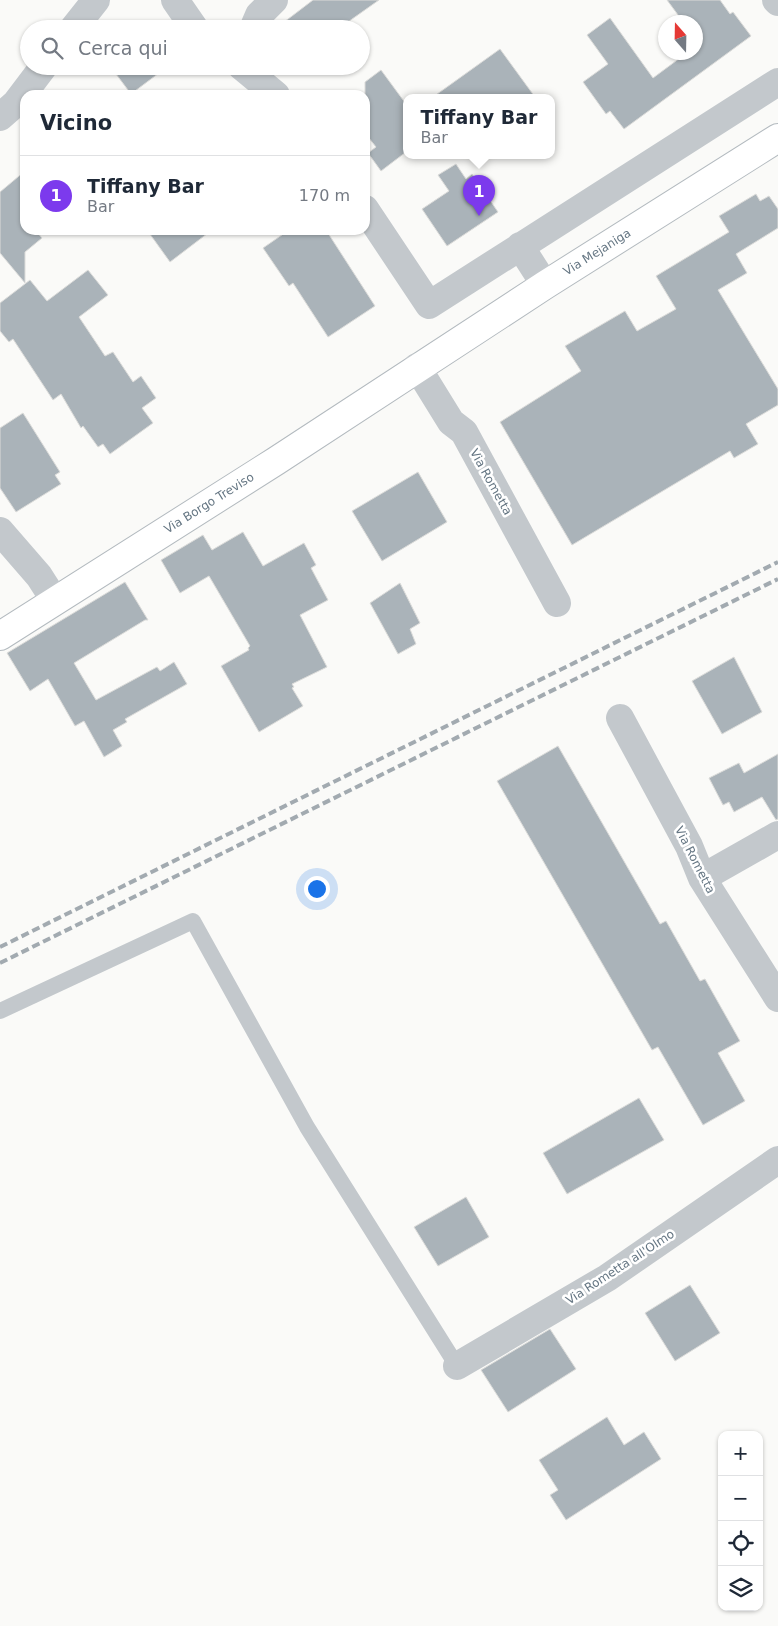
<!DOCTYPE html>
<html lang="it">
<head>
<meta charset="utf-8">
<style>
  body { margin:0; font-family:"DejaVu Sans",sans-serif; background:#f6f6f7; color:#1f2937 }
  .controls { position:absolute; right:15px; bottom:15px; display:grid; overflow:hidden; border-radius:10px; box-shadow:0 1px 4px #0004 }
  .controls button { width:45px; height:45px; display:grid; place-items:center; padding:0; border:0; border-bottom:1px solid #e0e1e3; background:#fff; color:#1f2937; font:25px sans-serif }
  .compass { position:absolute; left:658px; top:15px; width:45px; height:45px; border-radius:50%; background:#fff; box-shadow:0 1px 4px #0004; rotate:340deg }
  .you { position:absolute; left:316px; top:888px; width:18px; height:18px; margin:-12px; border:4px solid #fff; border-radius:50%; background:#1a73e8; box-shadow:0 0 0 8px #1a73e833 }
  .badge { display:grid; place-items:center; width:32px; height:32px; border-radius:50%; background:#7c3aed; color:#fff; font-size:16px; font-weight:700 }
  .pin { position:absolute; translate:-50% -41px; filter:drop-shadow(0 1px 2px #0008) }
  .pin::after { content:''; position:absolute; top:26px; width:18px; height:15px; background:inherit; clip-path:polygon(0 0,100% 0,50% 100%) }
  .popup { position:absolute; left:403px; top:94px; width:152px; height:65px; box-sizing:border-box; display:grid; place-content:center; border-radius:10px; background:#fff; filter:drop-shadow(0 1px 4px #0005); font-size:16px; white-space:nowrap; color:#747a83 }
  .popup b { font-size:19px; color:#1f2937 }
  .popup::after { content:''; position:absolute; left:50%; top:100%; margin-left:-10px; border:10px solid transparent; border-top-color:#fff }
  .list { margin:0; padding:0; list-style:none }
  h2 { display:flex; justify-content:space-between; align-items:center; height:65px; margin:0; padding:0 20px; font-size:21px }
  h2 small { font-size:16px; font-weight:400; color:#747a83 }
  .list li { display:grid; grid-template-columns:32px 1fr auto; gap:15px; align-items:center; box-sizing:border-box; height:80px; padding:0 20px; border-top:1px solid #e0e1e3 }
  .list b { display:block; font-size:19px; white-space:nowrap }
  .list p { margin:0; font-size:16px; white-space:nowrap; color:#747a83 }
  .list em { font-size:16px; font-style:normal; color:#747a83 }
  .icon { flex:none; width:28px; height:28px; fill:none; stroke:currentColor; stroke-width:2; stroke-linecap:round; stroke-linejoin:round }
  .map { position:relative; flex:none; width:778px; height:1626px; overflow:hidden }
  .search { position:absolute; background:#fff; box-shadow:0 1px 4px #0004; left:20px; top:20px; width:350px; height:55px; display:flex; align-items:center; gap:12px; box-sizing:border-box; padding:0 18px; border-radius:28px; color:#747a83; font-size:19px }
  .panel { position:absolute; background:#fff; box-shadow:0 1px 4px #0004; left:20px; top:90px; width:350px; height:145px; border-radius:15px }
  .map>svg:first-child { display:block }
  .building { fill:#aab3b9; stroke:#dcdcda }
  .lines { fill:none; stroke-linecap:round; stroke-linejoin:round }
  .secondary-casing { stroke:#b3babf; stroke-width:30 }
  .lane { stroke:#c3c8cc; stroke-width:16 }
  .street { stroke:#c3c8cc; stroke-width:28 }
  .secondary { stroke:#fff; stroke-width:28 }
  .rail { stroke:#a2aab0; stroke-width:4; stroke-dasharray:8 4; stroke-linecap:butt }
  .labels { text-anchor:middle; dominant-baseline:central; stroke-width:5; stroke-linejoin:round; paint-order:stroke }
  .street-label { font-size:12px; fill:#657683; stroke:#fff }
</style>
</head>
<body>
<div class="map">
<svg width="778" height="1626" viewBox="0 0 778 1626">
  <rect width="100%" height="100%" fill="#fafaf8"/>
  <!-- building -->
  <path class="building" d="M 313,0 L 379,0 L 338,29 L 275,29 Z
    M 667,0 L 720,0 L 730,14 L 733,12 L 751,36 L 624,129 L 610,111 L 606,114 L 583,82 L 608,64 L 587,35 L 610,18 L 653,78 L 688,52 L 696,52 L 696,22 L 676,22 L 681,19 Z
    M 500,49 L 535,97 L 433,97 Z
    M 110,66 L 166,66 L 167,67 L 131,94 Z
    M 381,70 L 406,104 L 406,152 L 381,171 L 368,153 L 376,147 L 365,133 L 365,82 Z
    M 456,164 L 466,179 L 472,174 L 498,212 L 447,246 L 422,209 L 449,191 L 438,175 Z
    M 25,171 L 25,230 L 35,230 L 42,238 L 25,252 L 25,283 L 0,253 L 0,192 Z
    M 756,194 L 760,201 L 769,196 L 778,209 L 778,228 L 736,254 L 747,273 L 718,290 L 778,389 L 778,405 L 746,424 L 758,444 L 734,458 L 730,451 L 572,545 L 500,422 L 581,371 L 565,346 L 625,311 L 637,331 L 676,309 L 656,276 L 729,232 L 719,216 Z
    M 147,230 L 212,230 L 170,262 Z
    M 289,230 L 326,230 L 375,306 L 328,337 L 293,283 L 289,286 L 263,248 Z
    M 88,270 L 108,295 L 79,317 L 105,356 L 113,352 L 133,382 L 141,376 L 156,398 L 142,408 L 153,423 L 110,454 L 103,444 L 98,447 L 83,426 L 81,428 L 61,394 L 53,400 L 13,339 L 9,342 L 0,331 L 0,303 L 30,280 L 47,301 Z
    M 23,413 L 60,472 L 55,475 L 61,484 L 16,512 L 0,488 L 0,428 Z
    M 418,472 L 447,522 L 382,561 L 352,511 Z
    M 243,532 L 263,566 L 304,543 L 316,565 L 311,568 L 328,600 L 300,615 L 327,667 L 292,684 L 294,687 L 292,688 L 303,706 L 259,732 L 221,666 L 249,650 L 248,648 L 250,646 L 209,576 L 180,593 L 161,560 L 203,535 L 212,550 Z
    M 125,582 L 148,620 L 145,620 L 74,663 L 96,700 L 157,667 L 160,671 L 174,662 L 187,684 L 125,719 L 127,722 L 113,730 L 122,746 L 104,757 L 84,721 L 75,726 L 48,679 L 30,691 L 7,653 Z
    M 400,583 L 420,623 L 410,629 L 416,644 L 398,654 L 370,603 Z
    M 734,657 L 762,712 L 722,734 L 692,681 Z
    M 558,746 L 660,924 L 666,921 L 700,981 L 705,979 L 740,1041 L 718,1053 L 745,1101 L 703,1125 L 658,1047 L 652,1050 L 497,781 Z
    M 778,754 L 778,819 L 776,820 L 762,797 L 734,812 L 729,802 L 723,805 L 709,778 L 739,763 L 744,773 Z
    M 639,1098 L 664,1140 L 567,1194 L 543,1153 Z
    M 466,1197 L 489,1237 L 438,1266 L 414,1227 Z
    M 690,1285 L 720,1333 L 675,1361 L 645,1313 Z
    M 550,1329 L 576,1369 L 508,1412 L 481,1370 Z
    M 607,1417 L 624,1445 L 644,1432 L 661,1459 L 566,1520 L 550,1495 L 558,1490 L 539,1460 Z"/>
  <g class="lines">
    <defs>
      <path id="secondary" d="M 0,636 L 276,461 L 545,285 L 778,138"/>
    </defs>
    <!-- secondary casing -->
    <use href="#secondary" class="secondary-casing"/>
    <!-- lane -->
    <path class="lane" d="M 0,1011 L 193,921 L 307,1127 L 457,1366"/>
    <!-- street -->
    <path class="street" d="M 175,0 L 195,29
      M 776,0 L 778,2
      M 73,29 L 96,0
      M 253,29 L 259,15 L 274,0
      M 241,66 L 276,95
      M 0,117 L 16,103 L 44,66
      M 365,209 L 429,305 L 778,82
      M 520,246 L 545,285
      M 417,367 L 451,422 L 464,432 L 557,603
      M 0,531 L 39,576 L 55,601
      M 620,718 L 689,846 L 702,878 L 778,998
      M 702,878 L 778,835
      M 457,1366 L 607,1278 L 778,1160"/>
    <!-- secondary -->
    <use href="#secondary" class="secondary"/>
    <!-- rail -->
    <path class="rail" d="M 0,947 L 778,562
      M 0,963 L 778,579"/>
  </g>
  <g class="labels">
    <!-- street labels -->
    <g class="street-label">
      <text transform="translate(597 252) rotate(-32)">Via Mejaniga</text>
      <text transform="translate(491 482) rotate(61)">Via Rometta</text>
      <text transform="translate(209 503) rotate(-32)">Via Borgo Treviso</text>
      <text transform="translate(695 860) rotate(63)">Via Rometta</text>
      <text transform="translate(620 1267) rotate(-33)">Via Rometta all'Olmo</text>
    </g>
  </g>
</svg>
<div class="controls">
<button>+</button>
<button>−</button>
<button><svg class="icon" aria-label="locate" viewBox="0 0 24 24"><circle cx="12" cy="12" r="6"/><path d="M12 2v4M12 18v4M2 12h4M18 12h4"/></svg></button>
<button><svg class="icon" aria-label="layers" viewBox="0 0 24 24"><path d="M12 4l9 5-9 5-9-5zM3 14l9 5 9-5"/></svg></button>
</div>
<svg class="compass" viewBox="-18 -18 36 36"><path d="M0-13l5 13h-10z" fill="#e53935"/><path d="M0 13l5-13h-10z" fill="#747a83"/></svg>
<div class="you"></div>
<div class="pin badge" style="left:479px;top:216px">1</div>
<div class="popup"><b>Tiffany Bar</b>Bar</div>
<div class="search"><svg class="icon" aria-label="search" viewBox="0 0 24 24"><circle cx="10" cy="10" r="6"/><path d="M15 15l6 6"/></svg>Cerca qui</div>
<section class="panel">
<h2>Vicino<small></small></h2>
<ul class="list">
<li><span class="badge">1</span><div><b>Tiffany Bar</b><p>Bar</p></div><em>170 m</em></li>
</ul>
</section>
</div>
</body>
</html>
